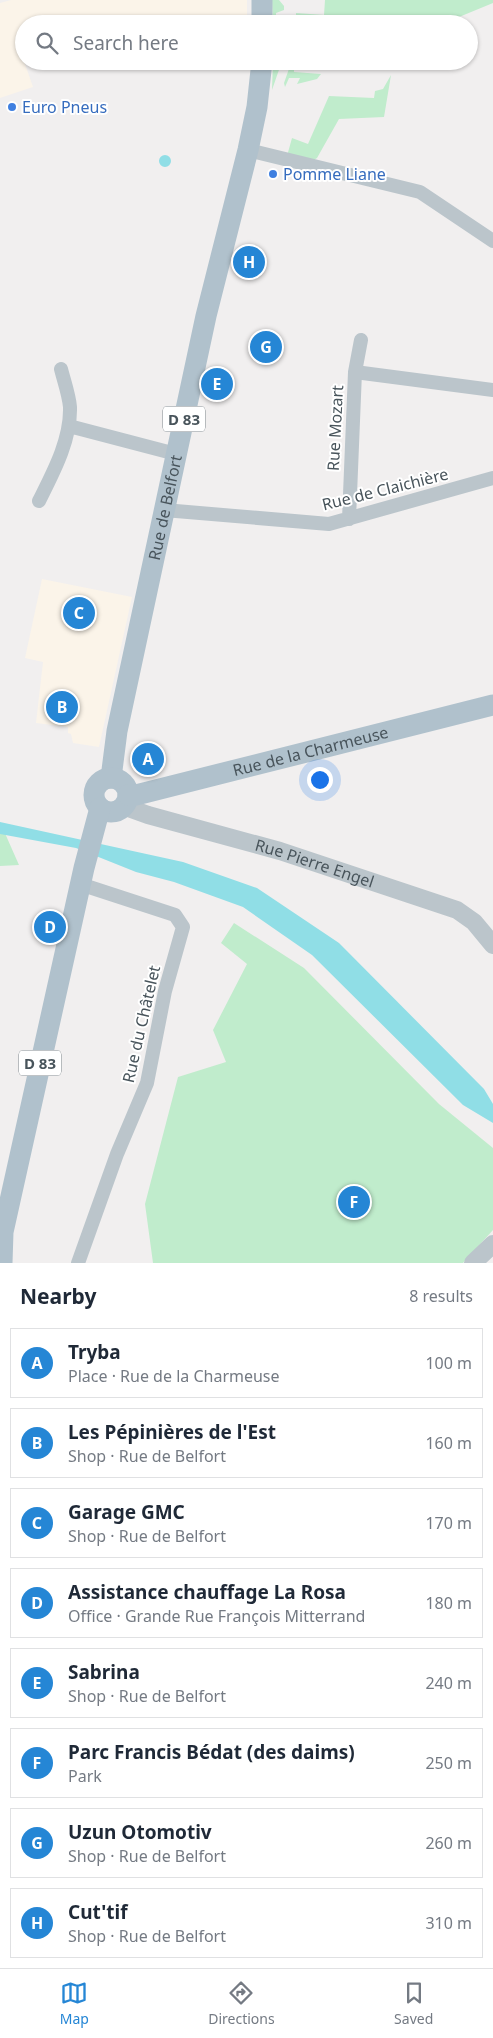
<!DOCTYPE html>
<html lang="en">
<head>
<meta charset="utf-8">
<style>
  body { margin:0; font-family:"Noto Sans",sans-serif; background:#f6f6f7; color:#1f2937 }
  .you { position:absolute; left:319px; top:779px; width:18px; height:18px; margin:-12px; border:4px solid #fff; border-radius:50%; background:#1a73e8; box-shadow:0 0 0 8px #1a73e833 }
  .badge { display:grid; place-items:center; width:32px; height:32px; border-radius:50%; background:#2586d5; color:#fff; font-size:16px; font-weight:700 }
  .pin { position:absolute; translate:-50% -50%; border:2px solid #fff; box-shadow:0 1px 5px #0006 }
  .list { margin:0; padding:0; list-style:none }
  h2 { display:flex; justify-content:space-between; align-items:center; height:65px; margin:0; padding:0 20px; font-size:21px }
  h2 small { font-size:16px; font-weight:400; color:#747a83 }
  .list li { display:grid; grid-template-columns:32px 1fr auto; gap:15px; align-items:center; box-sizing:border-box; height:70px; margin:0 10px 10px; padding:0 10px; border:1px solid #e0e1e3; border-radius:0px }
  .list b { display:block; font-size:19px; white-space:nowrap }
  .list p { margin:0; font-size:16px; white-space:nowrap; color:#747a83 }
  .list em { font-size:16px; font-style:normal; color:#747a83 }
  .icon { flex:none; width:28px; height:28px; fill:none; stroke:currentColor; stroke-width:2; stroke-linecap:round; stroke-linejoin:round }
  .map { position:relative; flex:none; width:493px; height:1263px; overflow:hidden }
  .search { position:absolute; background:#fff; box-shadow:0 1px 4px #0004; left:15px; right:15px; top:15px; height:55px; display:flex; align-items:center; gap:12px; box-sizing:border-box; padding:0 18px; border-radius:28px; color:#747a83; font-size:19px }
  .sheet { height:705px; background:#fff }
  nav { display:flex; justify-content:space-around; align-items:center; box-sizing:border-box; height:70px; border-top:1px solid #e0e1e3; background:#fff; font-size:14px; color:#747a83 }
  nav a { display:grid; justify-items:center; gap:2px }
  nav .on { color:#2586d5 }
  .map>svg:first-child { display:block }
  .commercial { fill:#fbf4e9 }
  .green { fill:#c0eccc }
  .water { fill:#90dee6 }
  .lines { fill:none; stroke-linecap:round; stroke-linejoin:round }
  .minor { stroke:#bbc5cb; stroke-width:14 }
  .tertiary { stroke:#bbc5cb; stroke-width:18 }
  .primary { stroke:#b0c1cc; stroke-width:21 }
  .shop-dot { fill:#3f7fe0; stroke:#fff; stroke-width:2 }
  .labels { text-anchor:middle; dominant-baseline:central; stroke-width:4; stroke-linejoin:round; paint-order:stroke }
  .shield { fill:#fff; stroke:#7f878c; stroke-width:1 }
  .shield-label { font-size:15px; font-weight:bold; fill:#48545b }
  .shop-label { font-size:16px; fill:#366cbe; stroke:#fff; text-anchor:start }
  .street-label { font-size:16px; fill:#48545b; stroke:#fff }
</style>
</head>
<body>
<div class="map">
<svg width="493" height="1263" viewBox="0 0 493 1263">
  <rect width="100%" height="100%" fill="#f1efef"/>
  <!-- commercial -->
  <path class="commercial" d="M 11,0 L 247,0 L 247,24 L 152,16 L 147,24 L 24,24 L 24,61 L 33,87 L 0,98 L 0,3 Z
    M 42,579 L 132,597 L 99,747 L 73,743 L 71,734 L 68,733 L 68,727 L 36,723 L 43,662 L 25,658 Z"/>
  <!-- green -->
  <path class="green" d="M 272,0 L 279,0 L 284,6 L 284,10 L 276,13 L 276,24 L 273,24 Z
    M 325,0 L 493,0 L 493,3 L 442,24 L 369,24 L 369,19 L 296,15 L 296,13 L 324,15 Z
    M 273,61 L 282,61 L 272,90 Z
    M 290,66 L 294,67 L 294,72 L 321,74 L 317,79 L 297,84 L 300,78 L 289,78 L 285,87 L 284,83 Z
    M 391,75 L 384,117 L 339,119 L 317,158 L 312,161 L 287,156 L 292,138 L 308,144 L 329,96 L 374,98 L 375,91 L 383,89 Z
    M 0,822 L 19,865 L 0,866 Z
    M 234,923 L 304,968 L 439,1104 L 493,1148 L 493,1230 L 463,1263 L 153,1263 L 145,1204 L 178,1077 L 226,1062 L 213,1030 L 247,964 L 221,943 Z"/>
  <!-- water -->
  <path class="water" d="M159 161a6 6 0 1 1 12 0a6 6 0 1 1-12 0Z
    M 0,822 L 183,862 L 257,888 L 339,943 L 484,1089 L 493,1104 L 493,1123 L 463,1105 L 312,955 L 243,907 L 174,882 L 136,872 L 76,848 L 0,834 Z"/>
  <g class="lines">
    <!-- minor -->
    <path class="minor" d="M 248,150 L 420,192 L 493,241
      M 355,372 L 493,390
      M 69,426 L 176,454
      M 39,501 C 53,473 71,440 70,407 C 69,395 64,381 61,369
      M 164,510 L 329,524 L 493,478
      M 349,519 L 355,372 L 361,340
      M 78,1263 L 117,1154 L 147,1083 L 165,991 L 183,927 L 175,915 L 80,884"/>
    <!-- tertiary -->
    <g class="tertiary">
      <path id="s1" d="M 123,806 L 148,815 L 280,851 L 457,910 L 474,922 L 493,945"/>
      <path d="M 473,1263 L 493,1244"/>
    </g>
    <!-- primary -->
    <g class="primary">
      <path d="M 262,0 L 262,24"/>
      <path id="s2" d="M 111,778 L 117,731 L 206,316 L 248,150 L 257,107 L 262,61"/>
      <circle cx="111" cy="795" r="17"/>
      <path id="s3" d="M 128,795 L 136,795 L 493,705"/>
      <path d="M 2,1263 L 3,1232 L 84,868 L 100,808"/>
    </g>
  </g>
  <!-- markers -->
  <g class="shop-dot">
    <circle cx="12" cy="107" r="5"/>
    <circle cx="273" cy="174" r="5"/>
  </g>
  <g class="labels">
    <!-- shield labels -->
    <g class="shield">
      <rect x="163" y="406.5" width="42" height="25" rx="4"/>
      <rect x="19" y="1050.5" width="42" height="25" rx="4"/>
    </g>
    <g class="shield-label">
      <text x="184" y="419">D 83</text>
      <text x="40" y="1063">D 83</text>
    </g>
    <!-- shop labels -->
    <g class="shop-label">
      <text x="22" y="107">Euro Pneus</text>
      <text x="283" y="174">Pomme Liane</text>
    </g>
    <!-- street labels -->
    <g class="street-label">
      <text transform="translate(335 428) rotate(-87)">Rue Mozart</text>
      <text transform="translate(385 489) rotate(-14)">Rue de Claichière</text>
      <text stroke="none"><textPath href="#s2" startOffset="276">Rue de Belfort</textPath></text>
      <text stroke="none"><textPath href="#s3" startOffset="188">Rue de la Charmeuse</textPath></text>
      <text stroke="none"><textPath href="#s1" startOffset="200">Rue Pierre Engel</textPath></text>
      <text transform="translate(141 1024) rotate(-77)">Rue du Châtelet</text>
    </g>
  </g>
</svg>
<div class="you"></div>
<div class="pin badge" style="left:148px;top:759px">A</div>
<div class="pin badge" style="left:62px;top:707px">B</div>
<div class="pin badge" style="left:79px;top:613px">C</div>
<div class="pin badge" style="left:50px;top:927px">D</div>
<div class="pin badge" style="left:217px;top:384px">E</div>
<div class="pin badge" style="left:354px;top:1202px">F</div>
<div class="pin badge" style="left:266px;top:347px">G</div>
<div class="pin badge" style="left:249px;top:262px">H</div>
<div class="search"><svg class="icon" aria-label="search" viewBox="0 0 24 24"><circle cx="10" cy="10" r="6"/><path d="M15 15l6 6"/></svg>Search here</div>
</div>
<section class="sheet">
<h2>Nearby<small>8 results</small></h2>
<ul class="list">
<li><span class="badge">A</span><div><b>Tryba</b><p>Place · Rue de la Charmeuse</p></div><em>100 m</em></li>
<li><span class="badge">B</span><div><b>Les Pépinières de l'Est</b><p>Shop · Rue de Belfort</p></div><em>160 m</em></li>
<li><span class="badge">C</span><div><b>Garage GMC</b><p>Shop · Rue de Belfort</p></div><em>170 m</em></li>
<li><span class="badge">D</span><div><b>Assistance chauffage La Rosa</b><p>Office · Grande Rue François Mitterrand</p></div><em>180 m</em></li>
<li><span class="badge">E</span><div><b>Sabrina</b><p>Shop · Rue de Belfort</p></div><em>240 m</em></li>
<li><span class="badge">F</span><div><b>Parc Francis Bédat (des daims)</b><p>Park</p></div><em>250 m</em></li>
<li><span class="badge">G</span><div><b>Uzun Otomotiv</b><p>Shop · Rue de Belfort</p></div><em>260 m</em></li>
<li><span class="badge">H</span><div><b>Cut'tif</b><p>Shop · Rue de Belfort</p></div><em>310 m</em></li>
</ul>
</section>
<nav>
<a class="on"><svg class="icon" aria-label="map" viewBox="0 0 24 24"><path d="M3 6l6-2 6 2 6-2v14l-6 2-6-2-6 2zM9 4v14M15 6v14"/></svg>Map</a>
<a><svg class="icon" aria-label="directions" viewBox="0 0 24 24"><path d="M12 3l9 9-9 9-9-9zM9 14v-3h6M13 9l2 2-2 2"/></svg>Directions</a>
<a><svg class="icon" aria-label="saved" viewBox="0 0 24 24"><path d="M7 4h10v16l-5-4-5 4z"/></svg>Saved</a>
</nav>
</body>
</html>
